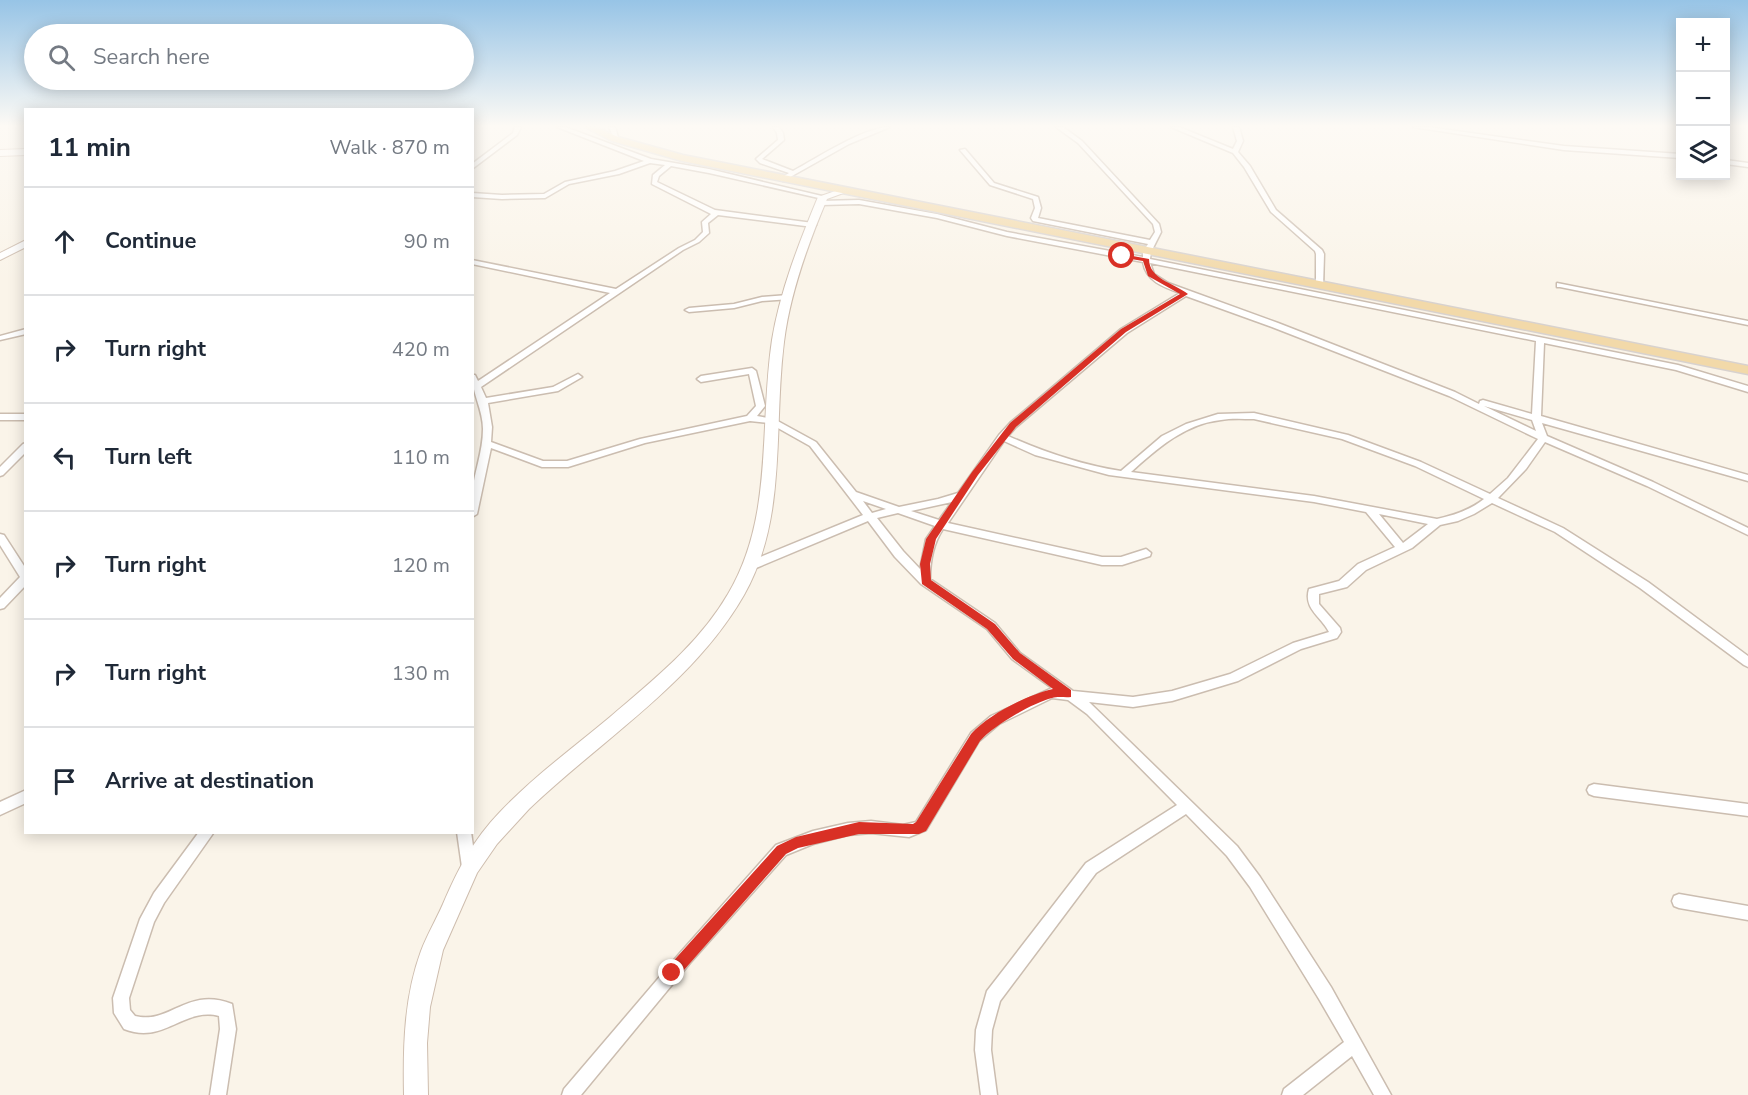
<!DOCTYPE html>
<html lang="en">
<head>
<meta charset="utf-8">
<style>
  body { margin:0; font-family:"Nunito Sans",sans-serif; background:#f6f6f7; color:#1f2937 }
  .controls { position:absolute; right:18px; top:18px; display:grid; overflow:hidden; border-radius:0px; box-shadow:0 3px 15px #0003 }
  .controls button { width:54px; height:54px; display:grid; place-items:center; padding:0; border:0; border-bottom:2px solid #e0e1e3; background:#fff; color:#1f2937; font:30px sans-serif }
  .stop { position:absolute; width:18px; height:18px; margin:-14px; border:4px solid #d93025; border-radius:50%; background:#fff }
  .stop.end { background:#d93025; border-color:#fff; box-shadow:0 2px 6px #0008 }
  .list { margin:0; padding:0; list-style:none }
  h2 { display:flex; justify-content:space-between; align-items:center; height:78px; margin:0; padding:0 24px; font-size:26px }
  h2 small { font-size:20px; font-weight:400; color:#747a83 }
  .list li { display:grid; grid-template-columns:39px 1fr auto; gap:18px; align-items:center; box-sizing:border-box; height:108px; padding:0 24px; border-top:2px solid #e0e1e3 }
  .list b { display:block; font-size:22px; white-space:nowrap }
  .list em { font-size:20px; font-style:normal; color:#747a83 }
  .icon { flex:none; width:33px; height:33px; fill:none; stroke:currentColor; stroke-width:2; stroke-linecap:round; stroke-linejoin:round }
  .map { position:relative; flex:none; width:1748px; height:1095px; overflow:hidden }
  .search { position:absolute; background:#fff; box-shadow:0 3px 15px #0003; left:24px; top:24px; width:450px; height:66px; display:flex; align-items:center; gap:15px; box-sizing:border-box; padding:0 21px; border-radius:33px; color:#747a83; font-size:22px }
  .panel { position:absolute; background:#fff; box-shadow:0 3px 15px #0003; left:24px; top:108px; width:450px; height:726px; border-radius:0px }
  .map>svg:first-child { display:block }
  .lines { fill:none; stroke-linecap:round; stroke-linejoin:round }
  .street-casing { stroke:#cbbdb0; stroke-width:3 }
  .secondary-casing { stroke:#cebdae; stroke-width:2 }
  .primary-casing { stroke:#d8d2ce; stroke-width:3 }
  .street { fill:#fff; fill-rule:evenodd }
  .secondary { fill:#fff; fill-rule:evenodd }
  .primary { fill:#f2d9a9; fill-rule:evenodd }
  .route { fill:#d93025 }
</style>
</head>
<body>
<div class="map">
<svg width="1748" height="1095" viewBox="0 0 1748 1095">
  <rect width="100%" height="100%" fill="#faf4e9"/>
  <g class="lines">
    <defs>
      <path id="street" d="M 515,127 L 521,127 L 517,135 L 472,169 L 472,164 L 513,133 Z
        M 557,127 L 565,127 L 651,159 L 709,169 L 826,197 L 823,199 L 709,173 L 671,166 L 659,176 L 657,182 L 715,210 L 813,223 L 816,225 L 813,227 L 718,215 L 708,223 L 709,233 L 699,242 L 683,250 L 481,387 L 486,398 L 553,387 L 578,374 L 582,377 L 558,391 L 488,403 L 492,427 L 491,442 L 543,461 L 567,461 L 640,439 L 747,416 L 756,406 L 749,374 L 701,382 L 697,379 L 701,376 L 752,368 L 756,371 L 765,406 L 757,416 L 774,419 L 816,442 L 856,492 L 899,507 L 938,499 L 958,493 L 999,435 L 1010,423 L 1121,329 L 1180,293 C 1163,287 1146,281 1143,262 L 1007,236 L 937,218 L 859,204 L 821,205 L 818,203 L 821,201 L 859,200 L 937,214 L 1007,232 L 1143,257 L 1143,252 L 1148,244 L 1033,221 L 1031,218 L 1035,208 L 1033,199 L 990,185 L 960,150 L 965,149 L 994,183 L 1038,197 L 1041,208 L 1038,218 L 1150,240 L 1155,232 L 1153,224 L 1078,143 L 1056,127 L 1063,127 L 1082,141 L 1159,224 L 1161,232 L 1151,252 L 1150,259 L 1678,365 L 1748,386 L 1748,392 L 1676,370 L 1544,343 L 1541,416 L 1748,475 L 1748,481 L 1542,423 L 1547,436 L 1653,482 L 1748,528 L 1748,535 L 1647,486 L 1545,442 L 1526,469 L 1498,498 L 1563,528 L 1648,582 L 1748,656 L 1748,667 L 1744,665 L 1640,588 L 1555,532 L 1492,503 L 1474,514 L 1458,521 L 1440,525 L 1412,548 L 1366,570 L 1347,587 L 1319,594 L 1319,604 L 1340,628 L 1341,632 L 1337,638 L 1301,649 L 1238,681 L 1172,701 L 1133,707 L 1089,702 L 1237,846 L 1260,877 L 1331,987 L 1391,1095 L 1374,1095 L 1352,1056 L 1303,1095 L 1282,1095 L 1284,1089 L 1344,1042 L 1319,999 L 1250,887 L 1227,856 L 1186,814 L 1096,873 L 1000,1001 L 992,1030 L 991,1050 L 997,1095 L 981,1095 L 975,1050 L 976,1030 L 987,991 L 1086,863 L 1177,805 L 1087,714 L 1068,700 L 1052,698 L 999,724 L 979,741 L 926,830 L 909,837 L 871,833 L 848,835 L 813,844 L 786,855 L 690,963 L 581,1095 L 562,1095 L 564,1089 L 680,953 L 776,845 L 813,831 L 848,823 L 871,821 L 903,825 L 916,822 L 971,733 L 991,716 L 1052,688 L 1012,659 L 987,629 L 921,584 L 895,557 L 868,521 L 756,568 L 748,568 L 747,565 L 748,562 L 863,515 L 810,446 L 769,423 L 750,421 L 645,443 L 568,467 L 542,467 L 491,448 L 477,514 L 472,517 C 472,509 472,501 472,494 C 474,472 483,452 483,429 C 483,410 472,393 472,375 L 475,375 L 478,381 L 610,293 L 472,264 L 472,260 L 616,289 L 679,248 L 695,240 L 703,232 L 702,222 L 711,214 L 652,184 L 653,175 L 665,165 L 650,163 L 619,174 L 569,184 L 545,198 L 502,199 L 472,197 L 472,193 L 502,195 L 544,194 L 565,182 L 615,171 L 644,161 ZM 1150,263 L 1536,341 L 1532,414 L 1483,400 L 1480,401 L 1479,404 L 1455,392 L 1278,323 L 1168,283 L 1154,274 ZM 1186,296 L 1272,327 L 1449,396 L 1538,439 L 1508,478 L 1490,494 L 1421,462 L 1348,435 L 1254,413 L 1218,414 L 1186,424 L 1162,436 L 1121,471 C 1082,465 1044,452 1008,436 L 1016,427 L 1127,333 ZM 1484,406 L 1532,420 L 1536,431 ZM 1254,419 L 1342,439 L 1415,466 L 1484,499 C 1470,510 1455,515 1437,519 L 1314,496 L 1131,472 C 1157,449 1184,424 1221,420 C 1231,418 1243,419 1254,419 ZM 1004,441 L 1035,455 L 1109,475 L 1314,502 L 1366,512 L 1395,547 L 1358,564 L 1339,581 L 1309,589 C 1303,609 1322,617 1329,632 L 1293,643 L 1230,674 L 1172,691 L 1133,697 L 1073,691 L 1020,653 L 995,623 L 930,579 C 930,561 933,544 943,529 L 1102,565 L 1122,565 L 1150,556 L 1151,553 L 1146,549 L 1121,557 L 1102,557 L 948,523 ZM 863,501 L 886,509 L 872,513 ZM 952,502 L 939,520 L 911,511 ZM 898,513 L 935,526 L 926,539 L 920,569 L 903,551 L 877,518 ZM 1379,514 L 1428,524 L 1403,543 Z
        M 609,127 L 615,127 L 619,141 L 615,141 Z
        M 773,127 L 779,127 L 783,133 L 784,140 L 762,159 L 793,171 C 817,158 864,127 890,127 L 849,144 L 783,181 L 781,180 L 781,178 L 789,173 L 760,163 L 756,159 L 778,140 L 777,133 Z
        M 1171,127 L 1179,127 L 1233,149 L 1237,141 L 1233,127 L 1239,127 L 1243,141 L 1238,152 L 1250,166 L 1276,210 L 1322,250 L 1324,254 L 1323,288 L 1316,286 L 1316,254 L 1315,251 L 1271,212 L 1244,167 L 1233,153 Z
        M 1413,127 L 1428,127 L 1564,146 L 1680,154 L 1680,158 L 1564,150 Z
        M 1726,160 L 1748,163 L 1748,167 L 1726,164 Z
        M 1557,283 L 1748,321 L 1748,325 L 1560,287 L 1557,287 Z
        M 788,295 L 791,295 L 791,299 L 762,301 L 734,308 L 689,312 L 685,310 L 689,308 L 734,304 L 762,297 Z
        M 26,329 L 26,334 L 0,340 L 0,336 Z
        M 0,414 L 26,414 L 26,420 L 0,420 Z
        M 26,443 L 26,452 L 3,475 L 0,476 L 0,467 L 23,444 Z
        M 0,534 L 4,535 L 26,569 L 26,585 L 4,608 L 0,609 L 0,598 L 20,577 L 0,545 Z
        M 1594,784 L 1748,804 L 1748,816 L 1594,796 L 1589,794 L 1587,790 L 1589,786 Z
        M 26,790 L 26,803 L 0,815 L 0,802 Z
        M 199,832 L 214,832 L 164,903 L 154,922 L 129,998 L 130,1010 L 135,1016 C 170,1025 187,986 232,1004 L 236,1029 L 226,1095 L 210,1095 L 220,1029 L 219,1016 C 183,1007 164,1045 124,1029 L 114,1013 L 113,998 L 140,919 L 154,893 Z
        M 457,832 L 471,832 L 476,867 L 474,872 L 469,874 L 464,872 L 462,867 Z
        M 1679,894 L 1748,906 L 1748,920 L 1679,908 L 1674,906 L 1672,901 L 1674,896 Z"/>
      <path id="secondary" d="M 26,149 L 26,155 L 0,156 L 0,150 Z
        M 841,189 L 849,191 L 827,199 C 808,244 790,293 784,342 C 773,427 788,517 744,595 C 693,684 601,740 529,809 L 497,844 L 477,873 L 443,950 L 430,1007 L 427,1043 L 428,1095 L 404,1095 C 403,1047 404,997 421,951 C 427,935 436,920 443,904 C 458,869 473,840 500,812 C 533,777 573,748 610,717 C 653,680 699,644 728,594 C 774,517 759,425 772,340 C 780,291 799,243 818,197 Z
        M 26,240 L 26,247 L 0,260 L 0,253 Z"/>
      <path id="primary" d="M 585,127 L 596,127 L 618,137 L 683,155 L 1748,366 L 1748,374 L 682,161 L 612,141 Z"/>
    </defs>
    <!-- street casing -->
    <use href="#street" class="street-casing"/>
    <!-- secondary casing -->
    <use href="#secondary" class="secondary-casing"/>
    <!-- primary casing -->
    <use href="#primary" class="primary-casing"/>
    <!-- street -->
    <use href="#street" class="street"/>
    <!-- secondary -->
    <use href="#secondary" class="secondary"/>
    <!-- primary -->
    <use href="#primary" class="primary"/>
  </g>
  <!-- sky -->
  <linearGradient id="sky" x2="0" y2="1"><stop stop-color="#97c4e6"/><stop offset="0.45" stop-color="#fdfaf5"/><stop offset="1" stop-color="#fdfaf5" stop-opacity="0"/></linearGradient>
  <rect width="1748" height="280" fill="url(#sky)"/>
  <!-- route -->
  <path class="route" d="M 1122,254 L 1149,259 C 1149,279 1174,283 1188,294 L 1126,332 L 1016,427 L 978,475 L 936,539 L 930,564 L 931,580 L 995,624 L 1020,653 L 1071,690 L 1071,697 C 1065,698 1059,696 1052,698 C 1032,703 993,726 980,741 L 926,831 L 919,834 L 859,834 L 798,848 L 786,854 L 677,978 L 672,980 L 667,978 L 665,973 L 667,968 L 777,846 L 796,837 L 859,822 L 913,824 L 916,822 L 971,734 C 989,714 1027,695 1053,689 L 1013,659 L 987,629 L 922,584 L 920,564 L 926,539 L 972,472 L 1010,423 L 1121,329 L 1180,294 L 1148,276 L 1143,261 L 1119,257 Z"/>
</svg>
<div class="controls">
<button>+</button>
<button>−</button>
<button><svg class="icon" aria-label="layers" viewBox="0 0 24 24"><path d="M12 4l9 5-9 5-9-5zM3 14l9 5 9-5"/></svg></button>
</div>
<div class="stop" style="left:1122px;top:256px"></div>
<div class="stop end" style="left:672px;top:973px"></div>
<div class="search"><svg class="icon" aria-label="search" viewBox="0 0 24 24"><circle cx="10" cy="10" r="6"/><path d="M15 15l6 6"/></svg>Search here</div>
<section class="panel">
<h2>11 min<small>Walk · 870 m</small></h2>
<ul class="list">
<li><svg class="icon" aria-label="ahead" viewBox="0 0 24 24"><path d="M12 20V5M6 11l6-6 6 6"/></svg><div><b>Continue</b></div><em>90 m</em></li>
<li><svg class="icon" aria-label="right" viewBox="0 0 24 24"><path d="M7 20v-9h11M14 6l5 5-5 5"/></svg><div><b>Turn right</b></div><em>420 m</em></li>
<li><svg class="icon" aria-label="left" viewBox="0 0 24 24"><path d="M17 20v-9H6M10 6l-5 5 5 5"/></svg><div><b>Turn left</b></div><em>110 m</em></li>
<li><svg class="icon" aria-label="right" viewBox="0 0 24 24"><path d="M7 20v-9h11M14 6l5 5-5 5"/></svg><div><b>Turn right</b></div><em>120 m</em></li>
<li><svg class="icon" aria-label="right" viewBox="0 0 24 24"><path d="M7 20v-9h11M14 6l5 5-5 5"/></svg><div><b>Turn right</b></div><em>130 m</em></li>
<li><svg class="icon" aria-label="arrive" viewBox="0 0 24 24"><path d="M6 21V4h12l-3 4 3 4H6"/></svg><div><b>Arrive at destination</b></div></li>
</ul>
</section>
</div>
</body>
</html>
